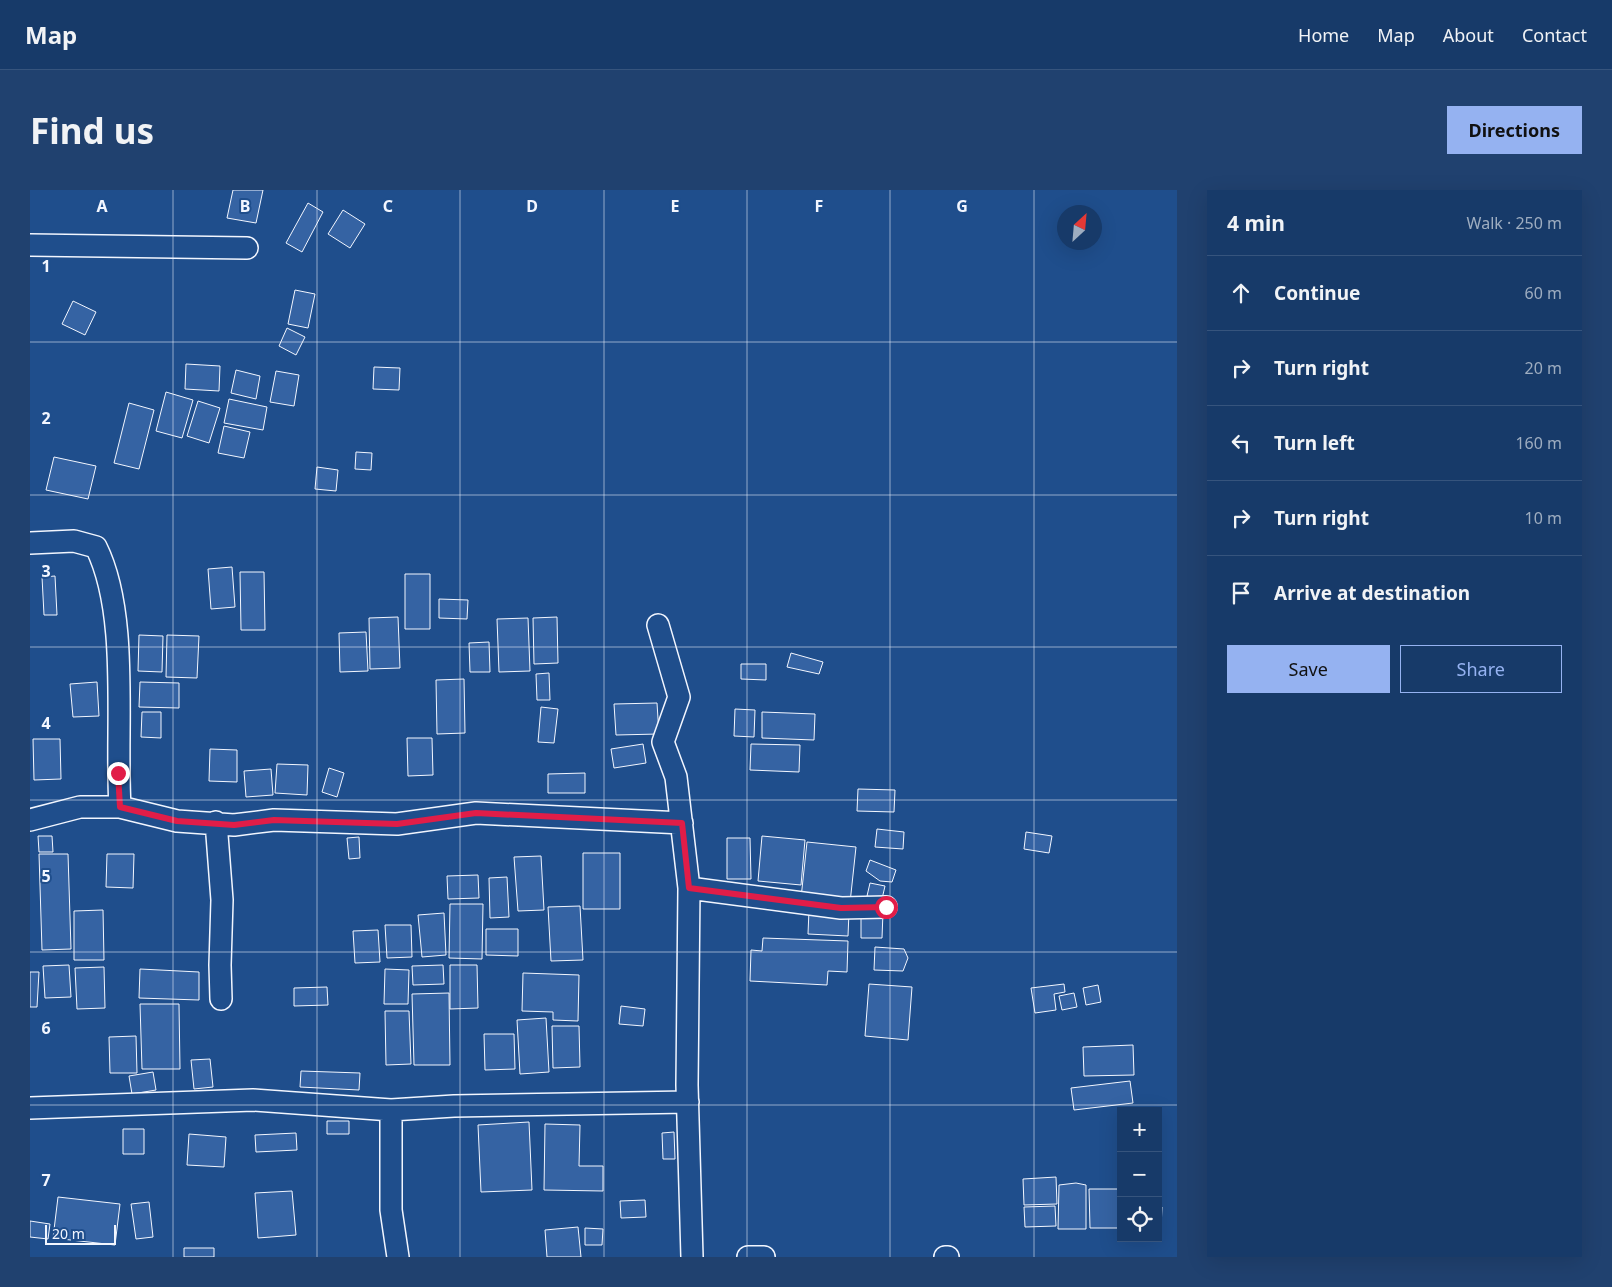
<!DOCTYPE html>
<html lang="en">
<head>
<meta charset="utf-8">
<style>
  body { margin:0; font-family:"Noto Sans",sans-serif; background:#20416f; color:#f1f3f6 }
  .controls { position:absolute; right:15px; bottom:15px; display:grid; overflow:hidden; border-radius:0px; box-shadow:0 5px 20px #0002 }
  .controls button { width:45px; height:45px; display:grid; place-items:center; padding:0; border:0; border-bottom:1px solid #36547d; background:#173a69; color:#f1f3f6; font:25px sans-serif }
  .compass { position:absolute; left:1027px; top:15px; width:45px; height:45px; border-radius:50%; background:#173a69; box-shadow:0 5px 20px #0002; rotate:26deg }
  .scale { position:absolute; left:15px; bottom:12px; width:71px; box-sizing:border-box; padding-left:5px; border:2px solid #f2f6ff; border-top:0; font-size:14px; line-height:18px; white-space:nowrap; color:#f2f6ff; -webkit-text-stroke:4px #1f4e8c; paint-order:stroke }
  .stop { position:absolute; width:15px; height:15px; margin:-11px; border:4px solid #e11d48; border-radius:50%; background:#fff }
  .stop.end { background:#e11d48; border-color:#fff; box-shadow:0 1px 5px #0008 }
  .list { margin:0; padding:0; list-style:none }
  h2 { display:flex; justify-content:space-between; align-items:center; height:65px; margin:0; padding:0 20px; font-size:21px }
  h2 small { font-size:16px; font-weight:400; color:#9eadc0 }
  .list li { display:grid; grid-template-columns:32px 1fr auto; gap:15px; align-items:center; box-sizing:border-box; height:75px; padding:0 20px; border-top:1px solid #36547d }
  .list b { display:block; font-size:19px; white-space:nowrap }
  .list em { font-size:16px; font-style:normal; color:#9eadc0 }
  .actions { display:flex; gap:10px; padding:15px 20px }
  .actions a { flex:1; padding:11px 0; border:1px solid #95b2f1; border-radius:0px; text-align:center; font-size:18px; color:#95b2f1 }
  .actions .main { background:#95b2f1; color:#111 }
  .icon { flex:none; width:28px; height:28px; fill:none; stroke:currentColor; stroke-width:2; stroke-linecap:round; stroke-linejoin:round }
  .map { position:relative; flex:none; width:1147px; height:1067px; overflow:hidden; border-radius:0px }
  header { display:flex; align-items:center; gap:30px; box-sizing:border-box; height:70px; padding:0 25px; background:#173a69; border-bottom:1px solid #36547d }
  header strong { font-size:24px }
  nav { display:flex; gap:28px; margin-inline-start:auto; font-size:18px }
  .intro { display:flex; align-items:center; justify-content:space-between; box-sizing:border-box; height:120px; padding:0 30px }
  h1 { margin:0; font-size:35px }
  .button { padding:12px 22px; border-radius:0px; background:#95b2f1; color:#111; font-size:18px; font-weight:700 }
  main { display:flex; gap:30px; padding:0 30px }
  aside { flex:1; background:#173a69; border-radius:0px; box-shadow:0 5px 20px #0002 }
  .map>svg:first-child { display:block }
  .building { fill:#3563a3; stroke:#f2f6ff }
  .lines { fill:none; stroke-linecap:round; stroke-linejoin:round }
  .street-casing { stroke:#f2f6ff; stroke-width:24 }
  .street { stroke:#1f4e8c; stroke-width:21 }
  .route { stroke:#e11d48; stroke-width:6 }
  .grid { fill:none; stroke:#f2f6ff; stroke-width:1; stroke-opacity:0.55 }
  .grid-label { font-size:16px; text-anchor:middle; font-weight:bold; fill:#f2f6ff; stroke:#1f4e8c; stroke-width:4; stroke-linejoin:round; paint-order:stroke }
</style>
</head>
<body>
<header>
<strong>Map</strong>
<nav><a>Home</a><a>Map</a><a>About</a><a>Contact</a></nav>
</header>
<div class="intro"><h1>Find us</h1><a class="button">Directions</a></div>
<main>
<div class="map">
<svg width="1147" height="1067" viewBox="0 0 1147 1067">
  <rect width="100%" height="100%" fill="#1f4e8c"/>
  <!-- building -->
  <path class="building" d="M 203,0 L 233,0 L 226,33 L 197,28 Z
    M 278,13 L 293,22 L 272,62 L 256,53 Z
    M 313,20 L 335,34 L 320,58 L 298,44 Z
    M 265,100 L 285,104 L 278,138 L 258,134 Z
    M 43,111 L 66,122 L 55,145 L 32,134 Z
    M 257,138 L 275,147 L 266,165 L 249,156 Z
    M 156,174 L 190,176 L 189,201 L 155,199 Z
    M 344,177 L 370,178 L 369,200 L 343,199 Z
    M 206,180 L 230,186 L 226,209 L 201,203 Z
    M 246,181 L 269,185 L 264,216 L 240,212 Z
    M 136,202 L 163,210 L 152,248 L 126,241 Z
    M 199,209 L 237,217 L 233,240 L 194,233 Z
    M 168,211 L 190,218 L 179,253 L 157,246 Z
    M 99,213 L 124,220 L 109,279 L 84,273 Z
    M 194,236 L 220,242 L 214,268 L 188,263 Z
    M 326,262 L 342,263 L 341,280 L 325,279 Z
    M 24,267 L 66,276 L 58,309 L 16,300 Z
    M 287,277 L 308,280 L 306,301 L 285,299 Z
    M 202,377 L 205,417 L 181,419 L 178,379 Z
    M 210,382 L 234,382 L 235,440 L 211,440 Z
    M 375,384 L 400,384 L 400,439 L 375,439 Z
    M 25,386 L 27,425 L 14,425 L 12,387 Z
    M 409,409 L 438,410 L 437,429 L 409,428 Z
    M 368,427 L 370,478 L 340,479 L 339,428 Z
    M 527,427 L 528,473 L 504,474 L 503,428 Z
    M 498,428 L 500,481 L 469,482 L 467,429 Z
    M 336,442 L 338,481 L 310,482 L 309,443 Z
    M 109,445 L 133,446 L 132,482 L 108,481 Z
    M 137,445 L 169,446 L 167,488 L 136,487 Z
    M 459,452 L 460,482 L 440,482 L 439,453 Z
    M 761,463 L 793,472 L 789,484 L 757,477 Z
    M 711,474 L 736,474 L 736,490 L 711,489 Z
    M 519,483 L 520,510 L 507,510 L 506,484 Z
    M 434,489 L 435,543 L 407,544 L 406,490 Z
    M 67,492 L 69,526 L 43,527 L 40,494 Z
    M 110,492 L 149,493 L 149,518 L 109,517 Z
    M 627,513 L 629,544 L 586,545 L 584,514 Z
    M 511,517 L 528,519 L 524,553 L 508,552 Z
    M 705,519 L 725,520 L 724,547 L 704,546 Z
    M 112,522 L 131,522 L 131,548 L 111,547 Z
    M 732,522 L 785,524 L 784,550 L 732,548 Z
    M 377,548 L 402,548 L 403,585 L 378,586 Z
    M 3,549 L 30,549 L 31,589 L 4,590 Z
    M 613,554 L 616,573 L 584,578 L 581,559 Z
    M 721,554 L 770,555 L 769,582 L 720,580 Z
    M 180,559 L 207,560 L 207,592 L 179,591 Z
    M 247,574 L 278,575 L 277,605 L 245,603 Z
    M 299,578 L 314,583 L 307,607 L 292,602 Z
    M 241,579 L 243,605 L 216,607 L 214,581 Z
    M 555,583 L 555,603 L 518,603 L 518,584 Z
    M 828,599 L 865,600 L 864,622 L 827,621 Z
    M 847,639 L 874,642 L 873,659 L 845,657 Z
    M 996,642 L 1022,646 L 1019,663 L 994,659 Z
    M 8,646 L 22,646 L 23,662 L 9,662 Z
    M 732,646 L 775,650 L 771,695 L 728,691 Z
    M 329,647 L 330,668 L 319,669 L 317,648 Z
    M 697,648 L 720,648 L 721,689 L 697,689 Z
    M 777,652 L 826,657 L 820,713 L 771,708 Z
    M 553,663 L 590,663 L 590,719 L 553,719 Z
    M 9,664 L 38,664 L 41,759 L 12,760 Z
    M 77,664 L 104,664 L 103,698 L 76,697 Z
    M 511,666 L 514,720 L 488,721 L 484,667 Z
    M 840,670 L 866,680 L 862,692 L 850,691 L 836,681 Z
    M 448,685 L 449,708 L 418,709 L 417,686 Z
    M 477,687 L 479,727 L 460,728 L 459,688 Z
    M 840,693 L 855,696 L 852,709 L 837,706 Z
    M 420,714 L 453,714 L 452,769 L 419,768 Z
    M 550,716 L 553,770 L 521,771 L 518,717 Z
    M 73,720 L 74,770 L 44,770 L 44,721 Z
    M 779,720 L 819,722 L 818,746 L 778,744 Z
    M 831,721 L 853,722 L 852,748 L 831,748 Z
    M 414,723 L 416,765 L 392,767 L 388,725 Z
    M 355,735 L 381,735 L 382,767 L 357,768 Z
    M 456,739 L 488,739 L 488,766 L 456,765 Z
    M 348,740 L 350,772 L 325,773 L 323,741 Z
    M 733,748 L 818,751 L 817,782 L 798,781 L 797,795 L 720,791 L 721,760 L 732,761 Z
    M 845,757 L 874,759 L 878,768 L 873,781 L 844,780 Z
    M 39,775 L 41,807 L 15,808 L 13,776 Z
    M 413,775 L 414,794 L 383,795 L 382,776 Z
    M 420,775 L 447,775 L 448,818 L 420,819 Z
    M 74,777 L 75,818 L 47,819 L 45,778 Z
    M 110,779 L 169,782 L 169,810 L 109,808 Z
    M 355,779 L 379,780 L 378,814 L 354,814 Z
    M 0,782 L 9,782 L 7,817 L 0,817 Z
    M 493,783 L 549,785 L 548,831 L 523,830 L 523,822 L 492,821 Z
    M 839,794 L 882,797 L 878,850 L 835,846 Z
    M 1034,794 L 1035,802 L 1024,804 L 1026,820 L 1005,823 L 1001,798 Z
    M 1068,795 L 1071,812 L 1056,815 L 1053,798 Z
    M 297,797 L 298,815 L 264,816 L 264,798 Z
    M 419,803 L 420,875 L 384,875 L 382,804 Z
    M 1044,803 L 1047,817 L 1032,820 L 1029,806 Z
    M 110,814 L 149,814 L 150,879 L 112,879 Z
    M 591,816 L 615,819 L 613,836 L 589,834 Z
    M 355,821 L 379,821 L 381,874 L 356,875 Z
    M 516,828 L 519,882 L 490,884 L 487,830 Z
    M 522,836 L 549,836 L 550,877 L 523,878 Z
    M 454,844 L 484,844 L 485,879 L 455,880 Z
    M 106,846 L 107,883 L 80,883 L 79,847 Z
    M 1103,855 L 1104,885 L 1054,886 L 1053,857 Z
    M 180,869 L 183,897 L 164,899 L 161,870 Z
    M 271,881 L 330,883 L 329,900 L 270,897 Z
    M 123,882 L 126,900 L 102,904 L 99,886 Z
    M 1100,891 L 1103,913 L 1044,920 L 1041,898 Z
    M 297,931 L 319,931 L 319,944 L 297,944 Z
    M 499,932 L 502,1000 L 451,1002 L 448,935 Z
    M 515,934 L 550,935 L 549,976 L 573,976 L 573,1001 L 514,1000 Z
    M 93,939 L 114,939 L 114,964 L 93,964 Z
    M 644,942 L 645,969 L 633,969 L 632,943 Z
    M 266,943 L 267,960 L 226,962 L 225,945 Z
    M 159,944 L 196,947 L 194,977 L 157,975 Z
    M 1026,987 L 1027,1014 L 994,1015 L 993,989 Z
    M 1046,993 L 1056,995 L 1056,1039 L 1028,1039 L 1029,995 Z
    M 1059,999 L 1090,999 L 1090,1038 L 1060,1038 Z
    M 262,1001 L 266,1045 L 228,1048 L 225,1003 Z
    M 28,1007 L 90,1014 L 85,1055 L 23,1048 Z
    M 615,1010 L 616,1027 L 591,1028 L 590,1011 Z
    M 119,1012 L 123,1047 L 106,1049 L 101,1014 Z
    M 1025,1016 L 1026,1036 L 995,1037 L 994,1017 Z
    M 1128,1016 L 1132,1017 L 1131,1038 L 1128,1038 Z
    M 0,1031 L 20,1034 L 18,1049 L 0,1047 Z
    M 548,1037 L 551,1067 L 517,1067 L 515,1040 Z
    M 555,1038 L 573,1039 L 572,1055 L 555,1055 Z
    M 154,1058 L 184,1058 L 184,1067 L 154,1067 Z"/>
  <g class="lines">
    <defs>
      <path id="street" d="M 0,55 L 217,58
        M 0,353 L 44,351 L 66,357 C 100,425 85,540 90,617
        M 628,435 L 649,507 L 633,552 L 646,587 L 659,698 L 657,895 L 662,1067
        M 0,630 L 50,617 L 90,617 L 147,631 L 204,635 L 244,630 L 367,634 L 446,623 L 652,633
        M 186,632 L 192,710 L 190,775 L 191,809
        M 659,698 L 811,718 L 856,717
        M 0,918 L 223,910 L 361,920 L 424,916 L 658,912
        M 361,920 L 361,1020 L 368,1067
        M 718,1067 L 734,1067
        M 915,1067 L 918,1067"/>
    </defs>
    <!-- street casing -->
    <use href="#street" class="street-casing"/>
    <!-- street -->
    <use href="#street" class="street"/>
  </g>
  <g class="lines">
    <!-- route -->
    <path class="route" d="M 88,583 L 90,617 L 147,631 L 204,635 L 244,630 L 367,634 L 446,623 L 652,633 L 659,698 L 811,718 L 856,717"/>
  </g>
  <!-- grid -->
  <path class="grid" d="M 143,0 L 143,1067M 287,0 L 287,1067M 430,0 L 430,1067M 574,0 L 574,1067M 717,0 L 717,1067M 860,0 L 860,1067M 1004,0 L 1004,1067M 0,152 L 1147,152M 0,305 L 1147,305M 0,457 L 1147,457M 0,610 L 1147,610M 0,762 L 1147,762M 0,915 L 1147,915"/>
  <g class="grid-label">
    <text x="72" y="22">A</text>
    <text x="215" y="22">B</text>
    <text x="358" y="22">C</text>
    <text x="502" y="22">D</text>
    <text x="645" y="22">E</text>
    <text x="789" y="22">F</text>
    <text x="932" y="22">G</text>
    <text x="16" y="82">1</text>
    <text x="16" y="234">2</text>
    <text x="16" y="387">3</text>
    <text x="16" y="539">4</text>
    <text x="16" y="692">5</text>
    <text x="16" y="844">6</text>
    <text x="16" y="996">7</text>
  </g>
</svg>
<div class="controls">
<button>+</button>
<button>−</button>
<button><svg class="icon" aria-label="locate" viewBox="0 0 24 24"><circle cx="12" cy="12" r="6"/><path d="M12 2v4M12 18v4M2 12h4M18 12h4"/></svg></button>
</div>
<svg class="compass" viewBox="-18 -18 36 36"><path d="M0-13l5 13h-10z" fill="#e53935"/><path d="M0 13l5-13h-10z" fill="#9eadc0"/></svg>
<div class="scale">20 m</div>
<div class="stop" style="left:856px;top:717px"></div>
<div class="stop end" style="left:88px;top:583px"></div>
</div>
<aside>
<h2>4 min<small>Walk · 250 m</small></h2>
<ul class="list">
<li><svg class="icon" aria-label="ahead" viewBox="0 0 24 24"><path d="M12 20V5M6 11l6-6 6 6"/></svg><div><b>Continue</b></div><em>60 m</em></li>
<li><svg class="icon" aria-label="right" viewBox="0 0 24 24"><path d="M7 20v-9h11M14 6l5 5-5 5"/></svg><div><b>Turn right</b></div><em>20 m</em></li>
<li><svg class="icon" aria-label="left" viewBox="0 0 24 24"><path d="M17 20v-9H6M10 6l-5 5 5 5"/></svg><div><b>Turn left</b></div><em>160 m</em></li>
<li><svg class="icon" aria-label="right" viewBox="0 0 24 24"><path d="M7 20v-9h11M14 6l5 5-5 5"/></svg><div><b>Turn right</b></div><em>10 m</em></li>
<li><svg class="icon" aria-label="arrive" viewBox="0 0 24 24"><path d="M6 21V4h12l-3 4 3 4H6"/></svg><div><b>Arrive at destination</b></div></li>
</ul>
<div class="actions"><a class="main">Save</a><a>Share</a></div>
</aside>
</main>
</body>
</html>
